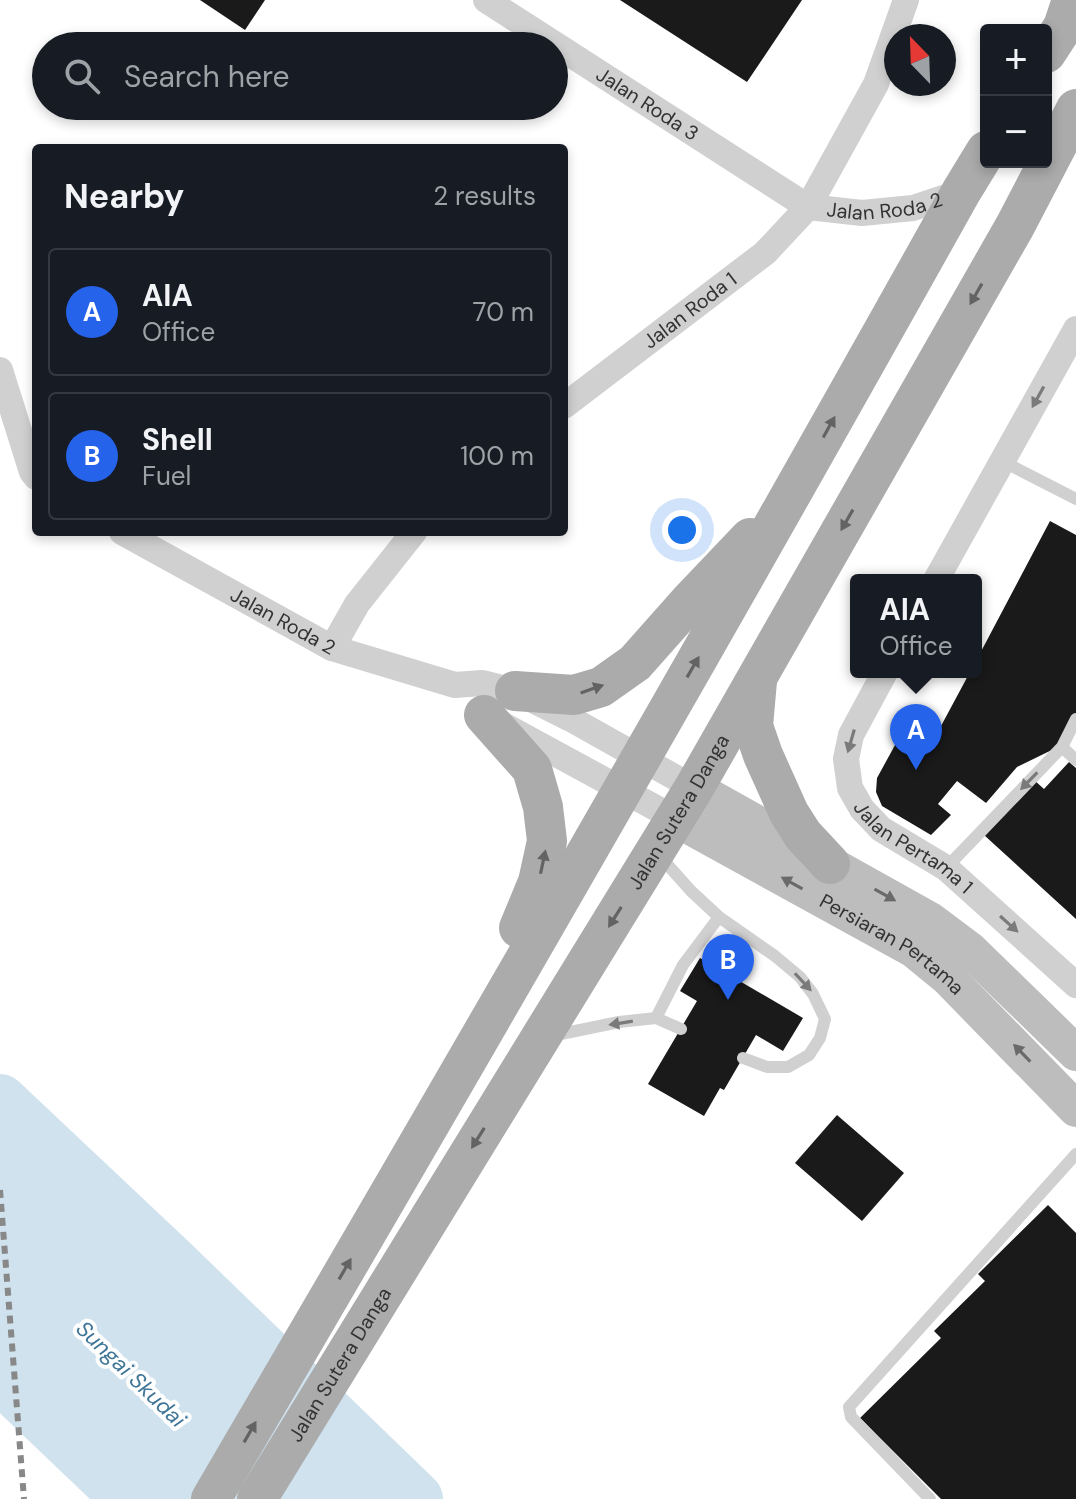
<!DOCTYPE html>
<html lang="en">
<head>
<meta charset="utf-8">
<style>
  body { margin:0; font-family:"DM Sans",sans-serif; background:#20242c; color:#f1f3f6 }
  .controls { position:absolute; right:24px; top:24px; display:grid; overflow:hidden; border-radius:8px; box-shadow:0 4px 12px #0003 }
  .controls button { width:72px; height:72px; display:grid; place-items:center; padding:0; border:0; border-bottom:2px solid #363941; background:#171b24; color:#f1f3f6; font:40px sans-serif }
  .compass { position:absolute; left:884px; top:24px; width:72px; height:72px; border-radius:50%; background:#171b24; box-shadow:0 4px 12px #0003; rotate:337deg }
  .you { position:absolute; left:682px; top:530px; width:28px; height:28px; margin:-20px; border:6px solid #fff; border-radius:50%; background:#1a73e8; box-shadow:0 0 0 12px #1a73e833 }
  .badge { display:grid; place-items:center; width:52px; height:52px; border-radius:50%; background:#2563eb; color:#fff; font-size:26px; font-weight:700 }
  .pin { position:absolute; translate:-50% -66px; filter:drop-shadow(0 2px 4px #0008) }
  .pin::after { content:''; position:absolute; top:42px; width:28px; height:24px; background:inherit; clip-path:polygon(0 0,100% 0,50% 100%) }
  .popup { position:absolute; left:850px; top:574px; width:132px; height:104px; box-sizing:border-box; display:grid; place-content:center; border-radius:8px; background:#171b24; filter:drop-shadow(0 2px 6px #0005); font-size:26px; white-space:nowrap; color:#9ea1a6 }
  .popup b { font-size:30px; color:#f1f3f6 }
  .popup::after { content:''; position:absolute; left:50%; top:100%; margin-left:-16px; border:16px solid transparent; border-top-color:#171b24 }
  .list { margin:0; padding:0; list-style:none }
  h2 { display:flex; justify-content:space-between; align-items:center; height:104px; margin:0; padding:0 32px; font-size:34px }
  h2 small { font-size:26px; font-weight:400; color:#9ea1a6 }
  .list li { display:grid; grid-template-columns:52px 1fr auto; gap:24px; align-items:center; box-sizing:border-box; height:128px; margin:0 16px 16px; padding:0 16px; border:2px solid #363941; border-radius:8px }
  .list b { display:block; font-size:30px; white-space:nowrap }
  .list p { margin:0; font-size:26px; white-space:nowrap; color:#9ea1a6 }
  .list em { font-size:26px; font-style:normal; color:#9ea1a6 }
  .icon { flex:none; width:44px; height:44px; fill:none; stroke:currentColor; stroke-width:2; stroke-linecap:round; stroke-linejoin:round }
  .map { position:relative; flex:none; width:1076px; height:1499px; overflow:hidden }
  .search { position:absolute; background:#171b24; box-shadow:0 4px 12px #0003; left:32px; top:32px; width:536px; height:88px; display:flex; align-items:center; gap:20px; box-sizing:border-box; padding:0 28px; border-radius:44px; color:#9ea1a6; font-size:30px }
  .panel { position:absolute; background:#171b24; box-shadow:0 4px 12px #0003; left:32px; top:144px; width:536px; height:392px; border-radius:8px }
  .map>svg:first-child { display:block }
  .water { fill:#cfe2ee }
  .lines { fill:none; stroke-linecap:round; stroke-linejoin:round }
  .river { stroke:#cfe2ee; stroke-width:54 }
  .building { fill:#1a1a1a }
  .lane { stroke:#d0d0d0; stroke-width:12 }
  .street { stroke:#d0d0d0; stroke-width:26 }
  .secondary { stroke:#bdbdbd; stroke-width:36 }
  .primary { stroke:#ababab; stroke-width:40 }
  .rail { stroke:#888; stroke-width:6; stroke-dasharray:8 6; stroke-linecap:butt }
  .oneway { fill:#636363 }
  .oneway2 { fill:#7a7a7a }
  .oneway3 { fill:#6a6a6a }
  .labels { text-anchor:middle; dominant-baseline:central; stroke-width:8; stroke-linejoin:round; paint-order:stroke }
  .street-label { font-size:20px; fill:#333; stroke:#fff }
  .water-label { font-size:22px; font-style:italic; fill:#3f7597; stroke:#fff }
</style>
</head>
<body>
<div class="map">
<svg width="1076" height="1499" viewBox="0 0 1076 1499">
  <rect width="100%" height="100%" fill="#fff"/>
  <!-- water -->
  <path class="water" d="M 0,1101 L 174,1265 L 416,1499 L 129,1499 L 0,1376 Z"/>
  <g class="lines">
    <!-- river -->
    <path class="river" d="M 0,1101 L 174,1265 L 416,1499
      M 0,1376 L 129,1499"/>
  </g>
  <!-- building -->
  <path class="building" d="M 200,0 L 265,0 L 245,30 Z
    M 620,0 L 802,0 L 747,82 Z
    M 1050,521 L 1076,535 L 1076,713 L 1058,747 L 1017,767 L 986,803 L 957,781 L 938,804 L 951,815 L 931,835 L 882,806 L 876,792 L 877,778 L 912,714 L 941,726 L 970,672 L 976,672 L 976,661 Z
    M 1069,762 L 1076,768 L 1076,919 L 984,835 L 1034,780 L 1044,789 Z
    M 700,958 L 803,1018 L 783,1051 L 756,1035 L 724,1090 L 720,1088 L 704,1116 L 648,1084 L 697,1001 L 680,991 Z
    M 837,1115 L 904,1173 L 862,1221 L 795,1163 Z
    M 1048,1205 L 1076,1233 L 1076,1499 L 941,1499 L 860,1418 L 941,1338 L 934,1331 L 985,1281 L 978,1274 Z"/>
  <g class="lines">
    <!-- lane -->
    <path class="lane" d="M 1002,461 L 1076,499
      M 1062,747 L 1076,760
      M 946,868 L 1062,747 L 1076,719
      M 719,917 L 775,956 L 800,977 L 813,994 L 825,1019 L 820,1038 L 809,1055 L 788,1067 L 767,1067 L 743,1058
      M 656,1018 L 681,1029
      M 551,1036 L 619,1022 L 656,1018 L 683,965 L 719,917 L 691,891 L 658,854
      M 930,1499 L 851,1417 L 849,1407 L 1076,1154"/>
    <!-- street -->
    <g class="street">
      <path id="s1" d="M 486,0 L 808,207 L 862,213 L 913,208 L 961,192"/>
      <path d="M 0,370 L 32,472 L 36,477"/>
      <path id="s2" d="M 564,406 L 765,253 L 808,207 L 876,84 L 906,0"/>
      <path id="s3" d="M 122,532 L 332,648 L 455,685 L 482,683 L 515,691 L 571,719 L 694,788"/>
      <path d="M 936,580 L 1076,329"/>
      <path d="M 332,648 L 357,604 L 414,532"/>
      <path id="s4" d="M 885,672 L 851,735 L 846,759 L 850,788 L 862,809 L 881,829 L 946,868 L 1076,985"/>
      <path d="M 503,725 L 676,819"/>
    </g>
    <!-- secondary -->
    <g class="secondary">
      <path d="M 694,788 L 930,920 L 970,950 L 1076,1053"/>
      <path id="s5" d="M 676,819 L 914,950 L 947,977 L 1076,1109"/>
    </g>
    <!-- primary -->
    <g class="primary">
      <path d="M 1046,53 L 1063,27 L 1072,0"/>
      <path d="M 757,681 L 753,726 L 763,755 L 789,813 L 803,835 L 830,864"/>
      <path d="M 515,691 L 574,695 L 601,687 L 635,663 L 690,601 L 750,538"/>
      <path d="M 484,715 L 532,769 L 543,807 L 547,841 L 538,882 L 519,928"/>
      <path d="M 211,1499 C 465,1066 716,631 961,192 L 986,151"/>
      <path id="s6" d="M 257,1499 L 694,788 L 1015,226 L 1076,109"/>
    </g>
    <!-- rail -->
    <path class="rail" d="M 0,1190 L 24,1499"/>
  </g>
  <!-- one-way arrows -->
  <defs><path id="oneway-solid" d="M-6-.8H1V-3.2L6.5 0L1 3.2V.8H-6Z" transform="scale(2)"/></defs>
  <g class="oneway">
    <use href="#oneway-solid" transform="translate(976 294) rotate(120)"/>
    <use href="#oneway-solid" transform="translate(829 427) rotate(-61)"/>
    <use href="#oneway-solid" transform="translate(847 520) rotate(120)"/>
    <use href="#oneway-solid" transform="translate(693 667) rotate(-60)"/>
    <use href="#oneway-solid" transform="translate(592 689) rotate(-19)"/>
    <use href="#oneway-solid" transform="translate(543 862) rotate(-78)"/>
    <use href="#oneway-solid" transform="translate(615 917) rotate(122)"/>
    <use href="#oneway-solid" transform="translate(478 1138) rotate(122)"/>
    <use href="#oneway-solid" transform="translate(345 1269) rotate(-60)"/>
    <use href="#oneway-solid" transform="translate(250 1432) rotate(-60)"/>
  </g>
  <g class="oneway2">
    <use href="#oneway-solid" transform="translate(1038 397) rotate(119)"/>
    <use href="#oneway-solid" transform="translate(851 741) rotate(106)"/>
    <use href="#oneway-solid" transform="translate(1029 781) rotate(134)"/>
    <use href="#oneway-solid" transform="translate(1009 924) rotate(42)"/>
    <use href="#oneway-solid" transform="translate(803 982) rotate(47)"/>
    <use href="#oneway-solid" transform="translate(621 1023) rotate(171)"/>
  </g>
  <g class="oneway3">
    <use href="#oneway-solid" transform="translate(792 883) rotate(-151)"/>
    <use href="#oneway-solid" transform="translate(885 895) rotate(29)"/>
    <use href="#oneway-solid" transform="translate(1022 1053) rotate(-134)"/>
  </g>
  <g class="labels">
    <!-- street labels -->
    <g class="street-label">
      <text stroke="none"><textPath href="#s1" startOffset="192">Jalan Roda 3</textPath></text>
      <text stroke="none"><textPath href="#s1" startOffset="460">Jalan Roda 2</textPath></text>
      <text stroke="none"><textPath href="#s2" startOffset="158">Jalan Roda 1</textPath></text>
      <text stroke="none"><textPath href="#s3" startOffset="184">Jalan Roda 2</textPath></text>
      <text stroke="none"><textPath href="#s6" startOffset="806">Jalan Sutera Danga</textPath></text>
      <text stroke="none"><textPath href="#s4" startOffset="214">Jalan Pertama 1</textPath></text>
      <text stroke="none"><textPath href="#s5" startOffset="250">Persiaran Pertama</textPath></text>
      <text stroke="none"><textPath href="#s6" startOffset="158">Jalan Sutera Danga</textPath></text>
    </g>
    <!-- water labels -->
    <g class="water-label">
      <text transform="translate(131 1374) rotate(44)">Sungai Skudai</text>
    </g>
  </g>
</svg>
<div class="controls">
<button>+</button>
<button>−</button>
</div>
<svg class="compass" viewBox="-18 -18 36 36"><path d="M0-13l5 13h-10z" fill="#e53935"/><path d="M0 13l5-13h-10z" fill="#9ea1a6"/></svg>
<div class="you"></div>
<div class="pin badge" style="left:916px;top:770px">A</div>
<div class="popup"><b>AIA</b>Office</div>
<div class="pin badge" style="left:728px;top:1000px">B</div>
<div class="search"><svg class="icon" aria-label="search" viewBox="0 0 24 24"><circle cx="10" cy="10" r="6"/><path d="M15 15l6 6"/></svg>Search here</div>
<section class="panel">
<h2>Nearby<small>2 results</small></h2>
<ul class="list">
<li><span class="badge">A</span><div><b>AIA</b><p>Office</p></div><em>70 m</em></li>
<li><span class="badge">B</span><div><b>Shell</b><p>Fuel</p></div><em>100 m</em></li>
</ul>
</section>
</div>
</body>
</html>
